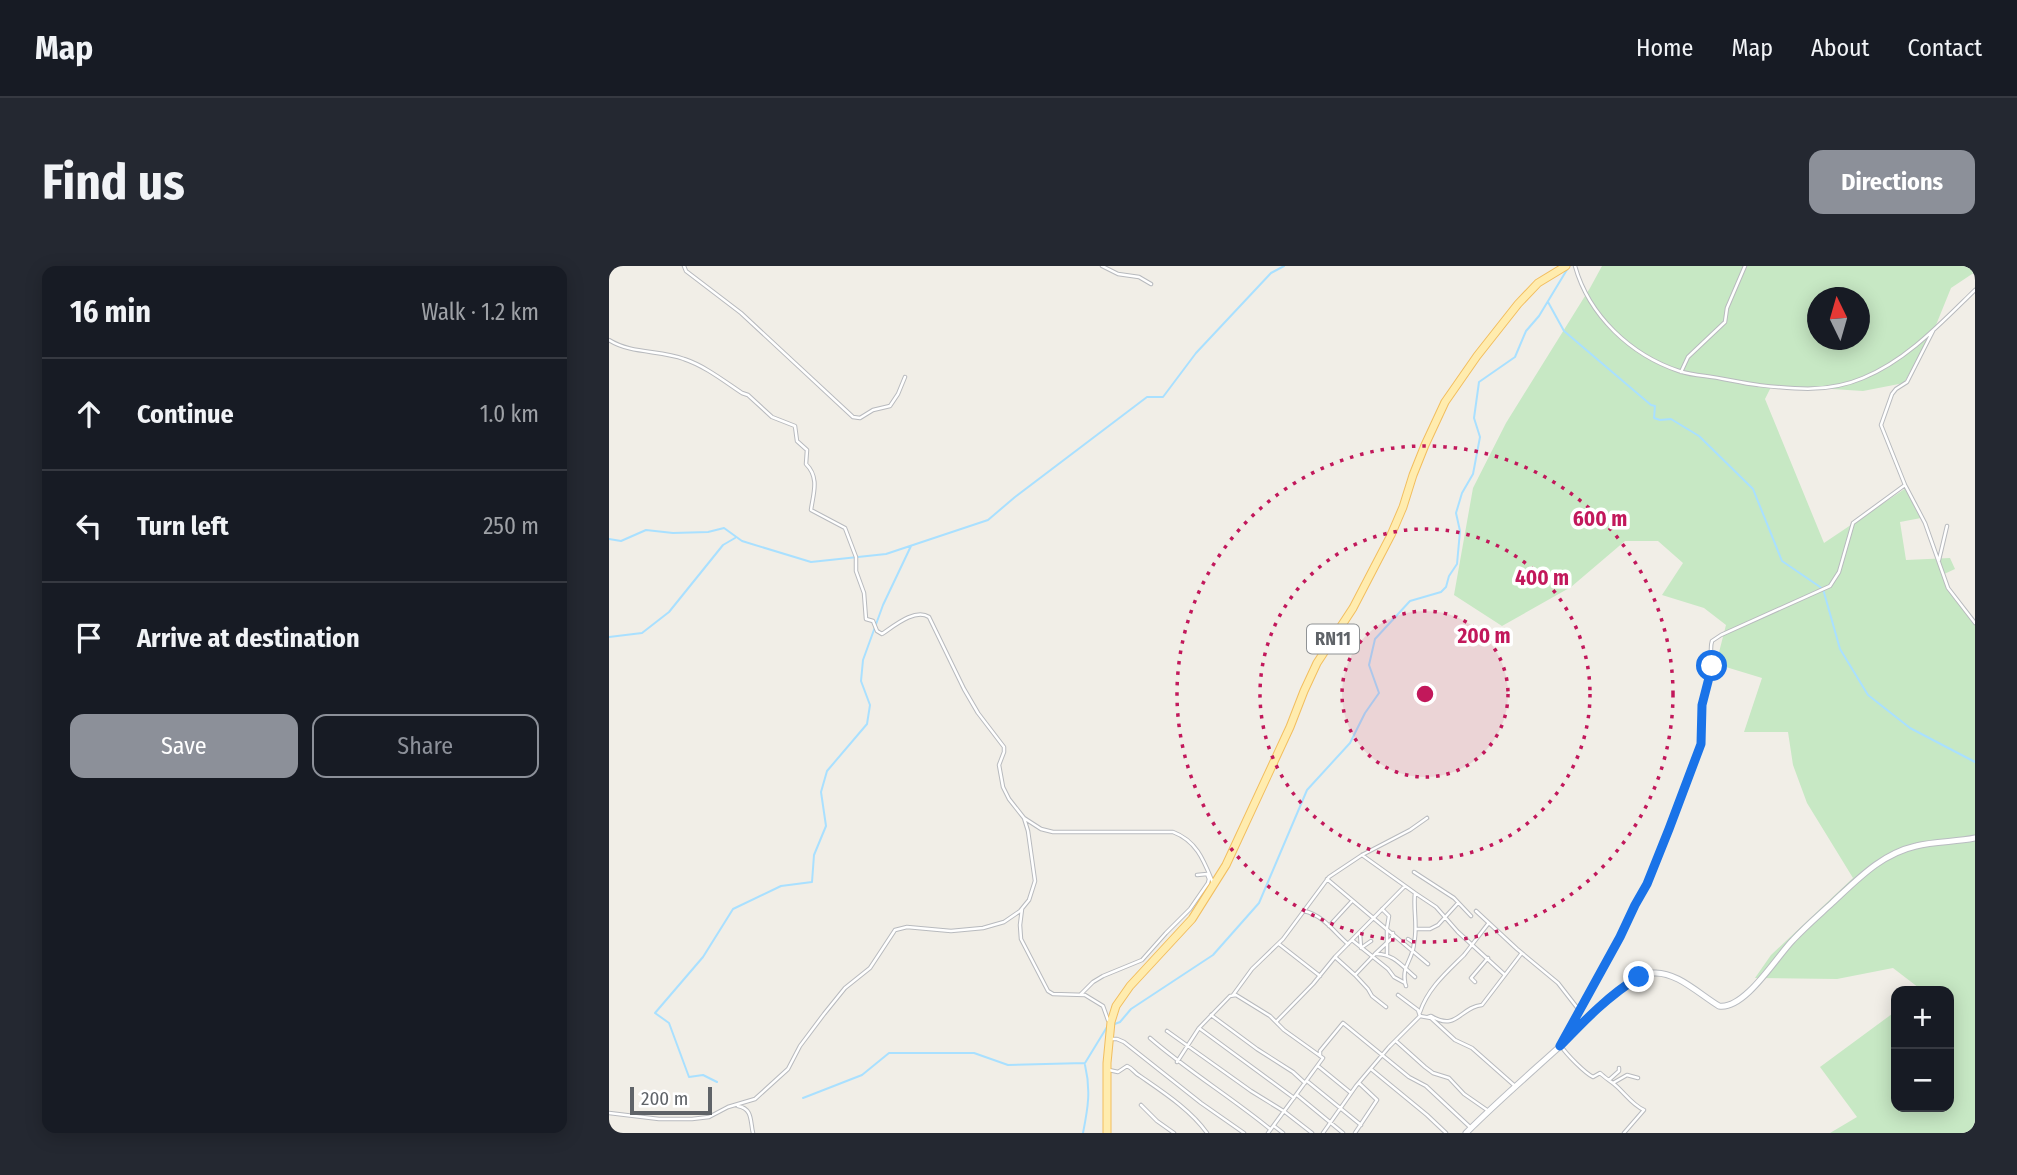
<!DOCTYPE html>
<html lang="en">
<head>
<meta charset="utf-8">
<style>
  body { margin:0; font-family:"Fira Sans Condensed",sans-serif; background:#242831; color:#f1f3f6 }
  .controls { position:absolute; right:21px; bottom:21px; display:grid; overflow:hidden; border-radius:14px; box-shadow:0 4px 18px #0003 }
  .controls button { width:63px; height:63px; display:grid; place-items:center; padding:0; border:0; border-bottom:2px solid #363941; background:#171b24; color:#f1f3f6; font:35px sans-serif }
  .compass { position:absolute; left:1198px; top:21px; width:63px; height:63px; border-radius:50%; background:#171b24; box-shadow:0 4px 18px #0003; rotate:355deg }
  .scale { position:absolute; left:21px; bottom:18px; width:82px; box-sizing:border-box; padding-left:7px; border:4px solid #5f6368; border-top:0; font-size:19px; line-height:24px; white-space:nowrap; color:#5f6368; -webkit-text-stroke:5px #fff; paint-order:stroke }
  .stop { position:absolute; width:21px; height:21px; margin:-16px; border:5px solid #1a73e8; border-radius:50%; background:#fff }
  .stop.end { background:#1a73e8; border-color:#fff; box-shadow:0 2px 7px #0008 }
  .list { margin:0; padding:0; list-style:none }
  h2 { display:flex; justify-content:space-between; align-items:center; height:91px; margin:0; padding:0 28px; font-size:30px }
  h2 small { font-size:23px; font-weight:400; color:#9ea1a6 }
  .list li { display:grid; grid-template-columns:46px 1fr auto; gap:21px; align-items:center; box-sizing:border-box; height:112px; padding:0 28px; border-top:2px solid #363941 }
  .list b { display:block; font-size:26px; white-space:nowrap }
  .list em { font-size:23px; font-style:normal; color:#9ea1a6 }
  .actions { display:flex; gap:14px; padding:21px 28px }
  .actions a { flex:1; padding:16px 0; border:2px solid #8c9099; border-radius:14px; text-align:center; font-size:24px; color:#8c9099 }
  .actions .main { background:#8c9099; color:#fff }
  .icon { flex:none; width:38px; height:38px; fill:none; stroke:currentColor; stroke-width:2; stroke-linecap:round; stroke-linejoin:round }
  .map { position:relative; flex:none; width:1366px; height:867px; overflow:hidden; border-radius:14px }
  header { display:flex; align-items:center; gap:42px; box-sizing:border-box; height:98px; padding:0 35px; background:#171b24; border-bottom:2px solid #363941 }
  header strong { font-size:33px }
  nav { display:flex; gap:38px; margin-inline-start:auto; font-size:24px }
  .intro { display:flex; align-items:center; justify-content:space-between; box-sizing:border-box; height:168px; padding:0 42px }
  h1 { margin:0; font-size:49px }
  .button { padding:18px 32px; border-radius:14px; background:#8c9099; color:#fff; font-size:24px; font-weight:700 }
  main { display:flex; gap:42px; padding:0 42px }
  aside { flex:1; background:#171b24; border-radius:14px; box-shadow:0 4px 18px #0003 }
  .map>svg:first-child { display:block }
  .green { fill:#c7e8c4; fill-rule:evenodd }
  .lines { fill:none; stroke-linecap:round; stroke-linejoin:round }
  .stream { stroke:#a9e0ff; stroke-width:2 }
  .street-casing { stroke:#b8babe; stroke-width:4.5 }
  .secondary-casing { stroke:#b9bcc1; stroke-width:7 }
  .primary-casing { stroke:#f2be5f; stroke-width:9 }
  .street { stroke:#fff; stroke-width:2.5 }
  .secondary { stroke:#fff; stroke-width:5 }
  .primary { stroke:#ffecae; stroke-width:7 }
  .route { stroke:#1a73e8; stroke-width:9 }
  .ring { fill:none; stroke:#c2185b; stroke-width:3.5; stroke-dasharray:3.5 7 }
  .labels { text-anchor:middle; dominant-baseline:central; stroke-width:7; stroke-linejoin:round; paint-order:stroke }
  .shield { fill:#fff; stroke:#8f9295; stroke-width:2 }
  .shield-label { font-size:18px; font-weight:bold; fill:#5f6368 }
  .centre { fill:#c2185b; stroke:#fff; stroke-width:3.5 }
  .ring-label { font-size:21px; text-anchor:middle; font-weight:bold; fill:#c2185b; stroke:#fff; stroke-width:7; stroke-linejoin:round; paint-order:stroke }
</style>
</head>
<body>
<header>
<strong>Map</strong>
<nav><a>Home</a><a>Map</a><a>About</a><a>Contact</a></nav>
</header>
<div class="intro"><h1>Find us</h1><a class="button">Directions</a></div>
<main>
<aside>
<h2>16 min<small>Walk · 1.2 km</small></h2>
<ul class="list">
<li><svg class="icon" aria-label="ahead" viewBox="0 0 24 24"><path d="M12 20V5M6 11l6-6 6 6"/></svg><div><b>Continue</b></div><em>1.0 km</em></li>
<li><svg class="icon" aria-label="left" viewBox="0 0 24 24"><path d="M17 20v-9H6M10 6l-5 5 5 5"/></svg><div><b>Turn left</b></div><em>250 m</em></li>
<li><svg class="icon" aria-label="arrive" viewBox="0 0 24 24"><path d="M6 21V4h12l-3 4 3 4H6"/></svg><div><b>Arrive at destination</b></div></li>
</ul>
<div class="actions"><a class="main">Save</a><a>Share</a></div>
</aside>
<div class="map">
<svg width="1366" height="867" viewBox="0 0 1366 867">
  <rect width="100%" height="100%" fill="#f1eee7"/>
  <!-- green -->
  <path class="green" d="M 993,0 L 1366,0 L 1366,6 L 1342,22 L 1327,59 L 1295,117 L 1254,125 L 1163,119 L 1156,133 L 1215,277 L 1297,222 L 1312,252 L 1291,256 L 1297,294 L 1341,292 L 1346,303 L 1333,309 L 1340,326 L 1366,358 L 1366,867 L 1221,867 L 1248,851 L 1211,801 L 1287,745 L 1287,841 L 1340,841 L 1340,725 L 1314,725 L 1284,702 L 1228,713 L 1146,712 L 1162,689 L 1244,612 L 1198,537 L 1184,499 L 1179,466 L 1135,466 L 1153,412 L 1107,398 L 1117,359 L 1095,342 L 1053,329 L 1074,297 L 1049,275 L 1016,275 L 962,321 L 893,360 L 845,329 L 864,222 L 897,157 L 981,22 ZM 1209,32 L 1251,32 L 1251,74 L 1209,74 Z"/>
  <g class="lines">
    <!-- stream -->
    <path class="stream" d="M 939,36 L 955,65 L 1042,139 L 1046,140 L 1045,152 L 1051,154 L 1062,153 L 1090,170 L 1144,223 L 1173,295 L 1214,323 L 1231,383 L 1259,429 L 1301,462 L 1366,496
      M 0,273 L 12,275 L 37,264 L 64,267 L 99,266 L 115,262 L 133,275 L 202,296 L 277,288 L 379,254 L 406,231 L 538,131 L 554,131 L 587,87 L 662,7 L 675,0
      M 0,371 L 33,367 L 60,346 L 114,279 L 126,272
      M 503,759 L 511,756 L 522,743 L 604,689 L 650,637 L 698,524 L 741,477 L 756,447 L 770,427 L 760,399 L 766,373 L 801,335 L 832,326 L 837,321 L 840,310 L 848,298 L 851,265 L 847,247 L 853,227 L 864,208 L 871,171 L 865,152 L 870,116 L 906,91 L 917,65 L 930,50 L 959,2
      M 108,816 L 94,809 L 80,811 L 60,757 L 46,747 L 94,691 L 124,643 L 172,620 L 203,616 L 205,589 L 217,560 L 212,526 L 218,505 L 258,458 L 261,439 L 252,415 L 254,394 L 274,339 L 302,280
      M 194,832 L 253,809 L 280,787 L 365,787 L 399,799 L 476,797 L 498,761
      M 474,867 C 479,842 482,824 476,799"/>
    <defs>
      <path id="street" d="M 75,0 L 77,5 L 132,47 L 244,151 L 251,152 L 264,144 L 281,140 L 289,128 L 296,111
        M 493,0 L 509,8 L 530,11 L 542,18
        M 966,0 C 980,50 1022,89 1070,105 C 1079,108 1087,109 1096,110 C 1114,112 1131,117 1149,119 C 1185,123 1219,127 1254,112 C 1298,94 1332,57 1366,24
        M 1324,65 L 1298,116 L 1287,123 L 1283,128 L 1272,159 L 1296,219 L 1316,257 L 1339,322 L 1366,357
        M 0,74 C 22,88 51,84 75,93 C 96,100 115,115 133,127 L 139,129 L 163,151 L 186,160 L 188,175 L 198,184 L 197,198 C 211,212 204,228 202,244 L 236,262 L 247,291 L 247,305 L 255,327 L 257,353 L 264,355 L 268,365 L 273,368 C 285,360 306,342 320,351 L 355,423 L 369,447 L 395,481 L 395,486 L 390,499 L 394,521 L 400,533 L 415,552 L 419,565 L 426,615 L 420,634 L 411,645 L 395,656 L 374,662 L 342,665 L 298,661 L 286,664 L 261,702 L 236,722 L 215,748 L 191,780 L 179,803 L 146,833 L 119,841 L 100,851 L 83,853 L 50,853 L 0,847
        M 1072,106 L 1079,91 L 1116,56 L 1118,42 L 1136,0
        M 1330,294 L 1338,260
        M 415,552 L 432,563 L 444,566 L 564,566 C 588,575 595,595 604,617
        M 753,589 L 806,627 C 804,644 809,661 805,677
        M 805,606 L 845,632 L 862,650
        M 718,613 L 819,698
        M 806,627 L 827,641 L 849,666 L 896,709
        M 413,643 L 411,659 L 412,673 L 439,725 L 444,728 L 476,729 L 494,740 L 499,754
        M 773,643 L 780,650 L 778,662 L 778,688
        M 695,645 C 714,649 725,666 739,678
        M 867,645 L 908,683 L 949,717 L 970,744
        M 720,660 L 743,635
        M 807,663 L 821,663 L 829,659 L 849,637
        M 751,667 L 752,682 L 762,675
        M 743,674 L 779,703 L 785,711 L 796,717 L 797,720
        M 670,678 L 711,710
        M 766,688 L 783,672 L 784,667
        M 726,691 L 746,709 L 759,723 L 763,730 L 777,741
        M 746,709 L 766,688 C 784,687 793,700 806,711
        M 796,716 C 793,699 804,694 805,677 L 799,673
        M 866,716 L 862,712 L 879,692
        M 472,728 L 484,716 L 494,710 L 533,694 L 557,667 L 581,643 L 599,617 L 600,613 L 598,608 L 588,609
        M 624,729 L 643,703 L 674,673 L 720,611 L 753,589 L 801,564 L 818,552
        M 811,746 C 819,722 838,706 855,689 C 863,679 871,668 879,658
        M 602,749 L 648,783 L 684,806 L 696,817
        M 811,750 L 822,752 L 846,774 L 863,782 L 906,820
        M 819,751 L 822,750 C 848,766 851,741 873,739 L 912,688
        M 667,756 L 704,718 L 726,691 L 796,620
        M 590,762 L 685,832
        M 558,765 L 642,825 L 676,846 L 703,867
        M 541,772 C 579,805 622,831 661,863
        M 956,772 C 1007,678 1060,584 1091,480 C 1095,467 1091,452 1094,438 C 1096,426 1102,414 1103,402 C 1104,393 1100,384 1103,375 L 1112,369 L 1221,320 L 1230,306 L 1244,257 L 1296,219
        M 501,773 L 508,773 L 515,776 L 592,837 L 635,867
        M 787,775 L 816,801 L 824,807 L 840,812 L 855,828 L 878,844
        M 952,780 C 958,789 976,807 984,811 L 991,807 C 995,811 1000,814 1005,818 C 1015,826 1023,839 1035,844 L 1015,867
        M 711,790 L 711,785 L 734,757 L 800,811 L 817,820 L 862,862
        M 568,796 L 590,762 L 621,730 L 627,729 L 661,750 L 675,764 L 714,792 L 659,867
        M 709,800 L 742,827
        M 762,803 L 818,849 L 837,867
        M 500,804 L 509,806 L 518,800 C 525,803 525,807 531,810 C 554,826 582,844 598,867
        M 1000,814 L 1010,805 L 1010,802
        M 698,815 L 752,859
        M 1004,817 L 1018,809 L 1029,812
        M 688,829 L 734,867
        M 532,839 L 548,855 L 565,867
        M 129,840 C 144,843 141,855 144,867
        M 665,860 L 674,867
        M 714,867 L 747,820 L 780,781 L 811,750 L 809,744 L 789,729
        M 746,867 L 768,834 L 750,817"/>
      <path id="secondary" d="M 857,867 C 886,838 917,811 948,783 C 968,764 1016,708 1044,707 C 1067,705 1090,728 1110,740 C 1136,744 1168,690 1184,674 C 1196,661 1210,649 1223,637 C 1249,613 1272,588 1307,580 C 1326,575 1347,576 1366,572"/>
      <path id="primary" d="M 498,867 L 498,797 L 502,756 L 507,740 L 521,720 L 583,653 L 617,599 L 681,461 L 695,425 L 708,397 L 744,342 L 782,269 L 794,241 L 804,209 L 816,179 L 836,136 L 868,90 L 909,38 L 929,17 L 957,0"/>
    </defs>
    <!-- street casing -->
    <use href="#street" class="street-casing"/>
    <!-- secondary casing -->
    <use href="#secondary" class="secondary-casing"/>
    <!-- primary casing -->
    <use href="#primary" class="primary-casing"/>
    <!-- street -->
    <use href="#street" class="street"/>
    <!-- secondary -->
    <use href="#secondary" class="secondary"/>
    <!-- primary -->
    <use href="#primary" class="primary"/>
  </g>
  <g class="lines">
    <!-- route -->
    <path class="route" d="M 1030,711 C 1001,728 975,755 951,780 L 1011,671 L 1026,639 L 1038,618 L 1060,563 L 1092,478 L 1093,439 L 1103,400"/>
  </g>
  <!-- distance rings -->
  <circle cx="816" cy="428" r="83" fill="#c2185b" fill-opacity=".12"/>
  <g class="ring">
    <circle cx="816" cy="428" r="83"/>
    <circle cx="816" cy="428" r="165"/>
    <circle cx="816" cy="428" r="248"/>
  </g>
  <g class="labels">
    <!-- shield labels -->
    <rect class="shield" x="698" y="358.5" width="52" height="29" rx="5"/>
    <g class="shield-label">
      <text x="724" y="373">RN11</text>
    </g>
  </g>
  <circle cx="816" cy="428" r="10" class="centre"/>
  <g class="ring-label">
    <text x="991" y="260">600 m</text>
    <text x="933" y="319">400 m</text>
    <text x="875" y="377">200 m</text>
  </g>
</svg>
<div class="controls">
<button>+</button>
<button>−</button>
</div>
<svg class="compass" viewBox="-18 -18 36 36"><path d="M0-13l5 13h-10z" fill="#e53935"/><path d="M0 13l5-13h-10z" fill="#9ea1a6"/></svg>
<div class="scale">200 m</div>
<div class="stop" style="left:1103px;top:400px"></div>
<div class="stop end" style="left:1030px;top:711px"></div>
</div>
</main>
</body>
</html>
